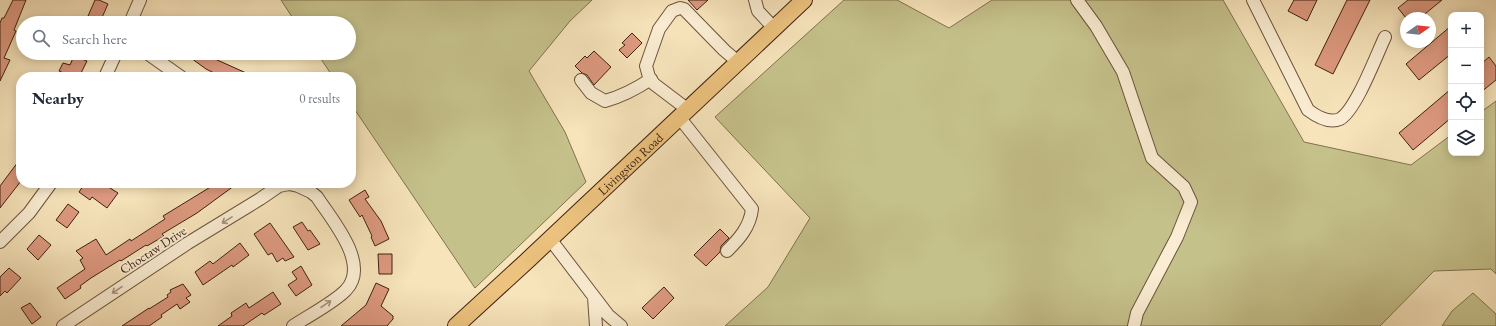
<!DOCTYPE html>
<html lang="en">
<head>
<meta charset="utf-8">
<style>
  body { margin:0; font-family:"EB Garamond",serif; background:#f6f6f7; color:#1f2937 }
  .controls { position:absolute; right:12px; top:12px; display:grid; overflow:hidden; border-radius:8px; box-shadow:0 2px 10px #0003 }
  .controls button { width:36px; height:36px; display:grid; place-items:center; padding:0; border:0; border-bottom:1px solid #e0e1e3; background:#fff; color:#1f2937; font:20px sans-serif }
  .compass { position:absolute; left:1400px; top:12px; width:36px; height:36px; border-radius:50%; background:#fff; box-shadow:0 2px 10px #0003; rotate:75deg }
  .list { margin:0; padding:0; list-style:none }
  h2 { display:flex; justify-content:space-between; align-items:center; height:52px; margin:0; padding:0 16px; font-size:17px }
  h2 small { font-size:13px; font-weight:400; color:#747a83 }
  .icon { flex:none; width:22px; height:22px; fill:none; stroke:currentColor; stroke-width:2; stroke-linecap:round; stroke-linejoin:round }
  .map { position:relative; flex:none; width:1496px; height:326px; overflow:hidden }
  .search { position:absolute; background:#fff; box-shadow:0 2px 10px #0003; left:16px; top:16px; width:340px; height:44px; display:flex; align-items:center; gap:10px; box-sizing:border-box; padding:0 14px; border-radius:22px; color:#747a83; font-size:15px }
  .panel { position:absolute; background:#fff; box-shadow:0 2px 10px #0003; left:16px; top:72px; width:340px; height:116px; border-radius:16px }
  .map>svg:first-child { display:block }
  .green { fill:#c5c18b; stroke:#82714e }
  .building { fill:#de9a80; stroke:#3f2112 }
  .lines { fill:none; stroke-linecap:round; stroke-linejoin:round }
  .minor-casing { stroke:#6d523c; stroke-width:14 }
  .major-casing { stroke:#3f2112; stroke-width:18 }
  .minor { stroke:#faedd3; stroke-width:12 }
  .major { stroke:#ecc27e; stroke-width:16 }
  .oneway { stroke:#a6917c }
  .labels { text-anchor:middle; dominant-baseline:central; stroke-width:4; stroke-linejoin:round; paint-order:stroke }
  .street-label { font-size:13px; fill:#3f2112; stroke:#faedd3 }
</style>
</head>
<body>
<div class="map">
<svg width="1496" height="326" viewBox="0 0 1496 326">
  <rect width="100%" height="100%" fill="#f7e4bb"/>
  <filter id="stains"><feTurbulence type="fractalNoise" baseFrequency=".005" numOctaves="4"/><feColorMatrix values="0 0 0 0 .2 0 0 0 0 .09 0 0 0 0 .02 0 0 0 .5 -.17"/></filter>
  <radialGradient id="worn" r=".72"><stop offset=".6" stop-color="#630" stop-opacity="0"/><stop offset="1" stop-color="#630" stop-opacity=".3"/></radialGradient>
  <!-- green -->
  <path class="green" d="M 281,0 L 592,0 L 570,21 L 529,71 L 565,132 L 586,182 L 475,288 L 351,104 L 351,77 L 333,77 L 317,53 L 349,53 L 349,23 L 296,23 Z
    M 844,0 L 897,0 L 949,28 L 992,0 L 1223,0 L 1304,142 L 1411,165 L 1451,135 L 1451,153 L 1481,153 L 1481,112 L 1496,101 L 1496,274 L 1491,269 L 1434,271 L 1380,326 L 725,326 L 768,287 L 810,218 L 715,117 Z
    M 1473,293 L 1496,314 L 1496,326 L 1442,326 L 1452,311 Z"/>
  <!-- building -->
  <path class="building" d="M 13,0 L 26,0 L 14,30 L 16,31 L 4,58 L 10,60 L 0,81 L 0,23 L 2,18 L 4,18 Z
    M 95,0 L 99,0 L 108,4 L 100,22 L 88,16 Z
    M 688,0 L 708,0 L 697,10 Z
    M 1294,0 L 1317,0 L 1307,21 L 1288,11 Z
    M 1347,0 L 1370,0 L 1333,74 L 1315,65 Z
    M 1408,0 L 1442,0 L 1420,18 L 1406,18 L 1398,8 Z
    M 1451,26 L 1451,54 L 1419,80 L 1406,64 Z
    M 632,33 L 642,43 L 627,58 L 619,50 L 625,45 L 622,43 Z
    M 594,51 L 611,67 L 594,85 L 587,75 L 582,73 L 575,66 L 585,56 L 587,58 Z
    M 184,53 L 207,53 L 215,59 L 255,77 L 222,77 L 206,69 Z
    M 74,56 L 87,61 L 79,77 L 73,77 L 59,71 L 63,63 L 70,65 Z
    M 1489,57 L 1496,66 L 1496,80 L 1481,92 L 1481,64 Z
    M 1451,89 L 1451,118 L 1413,150 L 1399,133 Z
    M 21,158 L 21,181 L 0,208 L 0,186 Z
    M 85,183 L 102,183 L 118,193 L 107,208 L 92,197 L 90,200 L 79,192 Z
    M 217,183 L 238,183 L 197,213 L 162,234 L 164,236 L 147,246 L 146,245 L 121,261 L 120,260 L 91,278 L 80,286 L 81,288 L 65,299 L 57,288 L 85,269 L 80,260 L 83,258 L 76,251 L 96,239 L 106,255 L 130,239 L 131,241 L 165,219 L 163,216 Z
    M 365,190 L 369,197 L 365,199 L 381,221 L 389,239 L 375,246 L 371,237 L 372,236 L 362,215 L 360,217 L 349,200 Z
    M 68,204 L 79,212 L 67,228 L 56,220 Z
    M 302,222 L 308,231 L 310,230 L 320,244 L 308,250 L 293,227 Z
    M 270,223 L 294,257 L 285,261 L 283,258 L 277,262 L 272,253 L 268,255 L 254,234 Z
    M 720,229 L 729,238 L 721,246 L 720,252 L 706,266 L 694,255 Z
    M 39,235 L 51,245 L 38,260 L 27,249 Z
    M 240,243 L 249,255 L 233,267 L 232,265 L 203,285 L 195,272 L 210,261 L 213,264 Z
    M 378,254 L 392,254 L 392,274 L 379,274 Z
    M 301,266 L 312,285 L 296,296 L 288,285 L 297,279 L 292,272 Z
    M 9,268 L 21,278 L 7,293 L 5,291 L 0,296 L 0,277 Z
    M 376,283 L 389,289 L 381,306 L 393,316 L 393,319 L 387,326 L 341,326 L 366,305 Z
    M 183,284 L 191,295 L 186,298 L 190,302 L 180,309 L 177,304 L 161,315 L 162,317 L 149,326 L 122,326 L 149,308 L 149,309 L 168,297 L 167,295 L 171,292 L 170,290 Z
    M 664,287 L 674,298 L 653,319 L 642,308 Z
    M 273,292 L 281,304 L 264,315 L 262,313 L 243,326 L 218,326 L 232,316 L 231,313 L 246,303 L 249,308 Z
    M 30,303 L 41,317 L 32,324 L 21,308 Z"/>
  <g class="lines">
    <defs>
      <path id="minor" d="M 755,0 L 758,11 L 774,28
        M 1077,0 L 1096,26 L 1123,72 L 1152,158 L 1184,187 L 1191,202 L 1177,237 L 1137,313 L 1134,326
        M 1253,0 L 1308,110 C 1316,116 1329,124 1340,119 C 1356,110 1376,56 1385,37
        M 130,23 L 140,0
        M 147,53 L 181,77
        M 105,77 L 116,53
        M 581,80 L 591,93 L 605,101 C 623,96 636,89 651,79
        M 687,109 L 654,84 L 649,77 L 646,66 L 659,29 L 672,11 L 680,8 L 684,9 L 724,50 L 738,62
        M 679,117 L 752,209 C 750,227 739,239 727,251
        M 550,239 L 608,315 L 621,326
        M 0,242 L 29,213 L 51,183
        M 594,297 L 596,326
        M 63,326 L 188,243 L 260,199 L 279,186 L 289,184 L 298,186 L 311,192 L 317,197 C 331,219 371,264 346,290 C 335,302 308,316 293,326"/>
      <g id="major">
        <path id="s1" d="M 456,326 L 529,259 L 804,0"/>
      </g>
    </defs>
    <!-- minor casing -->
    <use href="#minor" class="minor-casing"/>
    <!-- major casing -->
    <use href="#major" class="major-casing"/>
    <!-- minor -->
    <use href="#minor" class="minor"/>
    <!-- major -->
    <use href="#major" class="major"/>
  </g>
  <!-- one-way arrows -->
  <defs><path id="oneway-shaft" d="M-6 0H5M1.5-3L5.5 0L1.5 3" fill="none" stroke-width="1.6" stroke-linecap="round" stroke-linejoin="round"/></defs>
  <g class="oneway">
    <use href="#oneway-shaft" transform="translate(227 220) rotate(148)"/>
    <use href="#oneway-shaft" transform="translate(117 290) rotate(146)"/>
    <use href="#oneway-shaft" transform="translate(326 304) rotate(-34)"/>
  </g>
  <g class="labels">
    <!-- street labels -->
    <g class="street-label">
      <text stroke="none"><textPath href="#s1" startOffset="238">Livingston Road</textPath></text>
      <text transform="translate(153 250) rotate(-33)">Choctaw Drive</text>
    </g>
  </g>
  <rect width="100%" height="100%" filter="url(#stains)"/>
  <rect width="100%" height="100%" fill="url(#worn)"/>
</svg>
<div class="controls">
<button>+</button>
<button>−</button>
<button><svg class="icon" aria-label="locate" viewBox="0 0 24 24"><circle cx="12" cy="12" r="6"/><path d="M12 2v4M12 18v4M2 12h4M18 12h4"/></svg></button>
<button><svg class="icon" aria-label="layers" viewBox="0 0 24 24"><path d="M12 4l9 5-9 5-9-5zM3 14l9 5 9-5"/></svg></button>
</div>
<svg class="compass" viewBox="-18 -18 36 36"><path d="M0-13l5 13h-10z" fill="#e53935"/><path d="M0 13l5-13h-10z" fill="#747a83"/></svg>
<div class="search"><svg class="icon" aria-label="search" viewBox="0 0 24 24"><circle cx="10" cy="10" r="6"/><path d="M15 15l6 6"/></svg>Search here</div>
<section class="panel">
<h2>Nearby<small>0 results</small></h2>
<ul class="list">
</ul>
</section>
</div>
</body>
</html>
